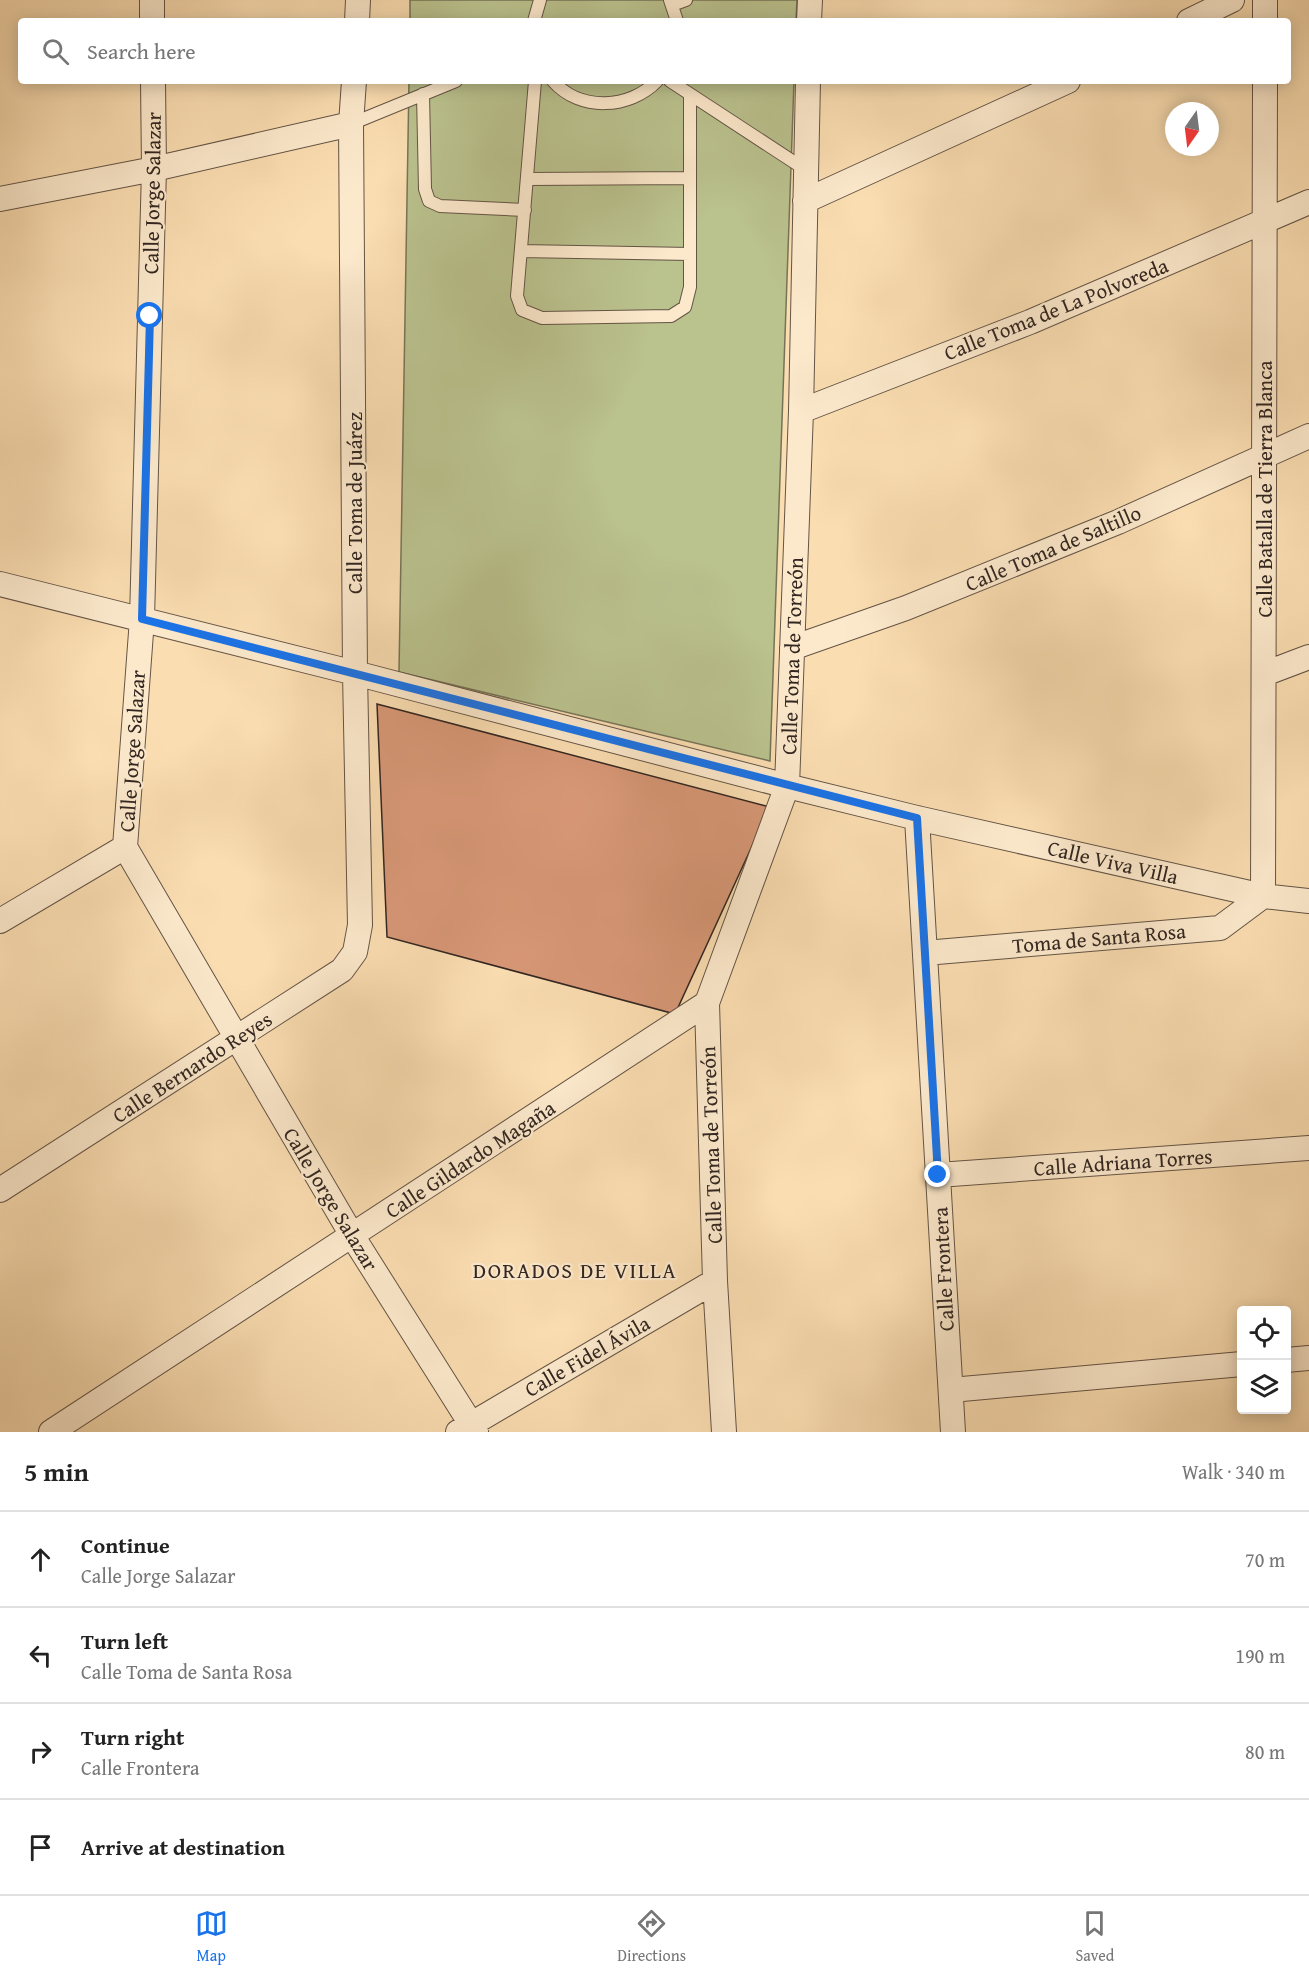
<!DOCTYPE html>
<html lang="en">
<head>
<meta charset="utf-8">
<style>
  body { margin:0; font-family:"Gentium Book Plus",serif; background:#f2f2f2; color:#222 }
  .controls { position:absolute; right:18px; bottom:18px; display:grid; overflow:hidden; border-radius:6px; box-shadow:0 3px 15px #0003 }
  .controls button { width:54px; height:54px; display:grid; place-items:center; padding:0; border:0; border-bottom:2px solid #e0e0e0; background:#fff; color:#222; font:30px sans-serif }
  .compass { position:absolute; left:1165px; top:102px; width:54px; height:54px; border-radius:50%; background:#fff; box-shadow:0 3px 15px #0003; rotate:194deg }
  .stop { position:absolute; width:18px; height:18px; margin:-14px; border:4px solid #1a73e8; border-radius:50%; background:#fff }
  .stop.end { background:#1a73e8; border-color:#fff; box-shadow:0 2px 6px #0008 }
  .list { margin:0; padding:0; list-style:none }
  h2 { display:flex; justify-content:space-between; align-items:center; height:78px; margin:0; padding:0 24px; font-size:26px }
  h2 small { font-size:20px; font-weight:400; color:#767676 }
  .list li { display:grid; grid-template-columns:39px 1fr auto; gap:18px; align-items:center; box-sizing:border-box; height:96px; padding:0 24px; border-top:2px solid #e0e0e0 }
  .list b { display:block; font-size:22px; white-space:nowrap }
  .list p { margin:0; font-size:20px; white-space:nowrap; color:#767676 }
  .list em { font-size:20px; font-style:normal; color:#767676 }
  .icon { flex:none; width:33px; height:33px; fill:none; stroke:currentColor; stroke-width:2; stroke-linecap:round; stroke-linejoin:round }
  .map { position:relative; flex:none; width:1309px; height:1432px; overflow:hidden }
  .search { position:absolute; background:#fff; box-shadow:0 3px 15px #0003; left:18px; right:18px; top:18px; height:66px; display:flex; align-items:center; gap:15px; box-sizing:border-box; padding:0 21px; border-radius:6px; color:#767676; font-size:22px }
  .sheet { height:462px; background:#fff }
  nav { display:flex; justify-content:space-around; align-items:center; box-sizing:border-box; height:84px; border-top:2px solid #e0e0e0; background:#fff; font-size:16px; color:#767676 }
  nav a { display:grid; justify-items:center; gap:3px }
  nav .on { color:#1a73e8 }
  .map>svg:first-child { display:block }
  .green { fill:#bac28e; stroke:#767458; stroke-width:1.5 }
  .building { fill:#d79776; stroke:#322621; stroke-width:1.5 }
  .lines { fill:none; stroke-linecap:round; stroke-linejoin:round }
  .lane-casing { stroke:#645445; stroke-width:14 }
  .street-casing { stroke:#645445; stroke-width:26 }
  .lane { stroke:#fce9cc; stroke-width:12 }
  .street { stroke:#fce9cc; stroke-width:24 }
  .route { stroke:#1a73e8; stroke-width:8 }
  .labels { text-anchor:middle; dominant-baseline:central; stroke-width:4.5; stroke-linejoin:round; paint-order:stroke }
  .street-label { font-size:21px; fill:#322621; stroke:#fce9cc }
  .neighbourhood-label { font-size:22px; letter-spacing:1.5px; fill:#322621; stroke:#fce9cc }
</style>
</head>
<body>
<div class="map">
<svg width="1309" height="1432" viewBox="0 0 1309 1432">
  <rect width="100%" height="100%" fill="#faddb1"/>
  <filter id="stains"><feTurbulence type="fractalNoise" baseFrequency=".00333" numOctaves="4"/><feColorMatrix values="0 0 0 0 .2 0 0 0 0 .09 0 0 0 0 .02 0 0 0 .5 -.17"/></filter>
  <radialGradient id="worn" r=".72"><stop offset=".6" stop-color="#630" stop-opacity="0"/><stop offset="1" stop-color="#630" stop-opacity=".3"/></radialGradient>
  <!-- green -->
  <path class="green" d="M 410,0 L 797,0 L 796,21 L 410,21 Z
    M 409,81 L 794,81 L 770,761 L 399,672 Z"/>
  <!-- building -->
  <path class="building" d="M 377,704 L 770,807 L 675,1014 L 387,937 Z"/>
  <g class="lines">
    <defs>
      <path id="lane" d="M 670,0 L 677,21
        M 678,3 L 686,0
        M 534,21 L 540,0
        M 535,81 L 517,296 L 522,310 L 542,318 L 671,316 L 685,307 L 690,287 L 690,94
        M 553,81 C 580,112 630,109 657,81
        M 670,81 L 806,170
        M 423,94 L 425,189 L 429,201 L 440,206 L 525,210
        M 351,124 L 456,81
        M 527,179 L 690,178
        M 521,251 L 690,254"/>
      <path id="street" d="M 152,0 L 152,21
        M 357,21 L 358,0
        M 809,21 L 810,0
        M 1189,21 L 1232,0
        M 1265,21 L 1265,0
        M 153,81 L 154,169 L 142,619 L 125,847 L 353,1237 L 476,1432
        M 0,199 L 154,169 L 351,124
        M 805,201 L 1068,81
        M 801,411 L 1030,322 L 1309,202
        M 0,584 L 355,673 L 787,786 L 917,818 L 1263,896 L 1309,901
        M 792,648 L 906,608 L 1118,522 L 1309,436
        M 1264,674 L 1309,657
        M 917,818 L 953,1432
        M 0,921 L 125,847
        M 925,953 L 1220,928 L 1263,896 L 1265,81
        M 938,1175 L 1309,1148
        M 0,1190 L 342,970 L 355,952 L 360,925 L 355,673 L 351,124 L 354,81
        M 1286,1360 L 1309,1358
        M 951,1390 L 1242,1364
        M 51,1432 L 707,1003
        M 458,1432 L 715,1281
        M 724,1432 L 715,1281 L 707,1003 L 787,786 L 801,411 L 808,81"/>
    </defs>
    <!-- lane casing -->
    <use href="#lane" class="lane-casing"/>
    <!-- street casing -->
    <use href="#street" class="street-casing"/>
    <!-- lane -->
    <use href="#lane" class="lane"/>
    <!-- street -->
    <use href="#street" class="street"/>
  </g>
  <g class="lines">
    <!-- route -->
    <path class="route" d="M 150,316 L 142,619 L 917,818 L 938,1175"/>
  </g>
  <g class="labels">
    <!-- street labels -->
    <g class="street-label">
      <text transform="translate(152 193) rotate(-89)">Calle Jorge Salazar</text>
      <text transform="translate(1056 309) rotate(-22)">Calle Toma de La Polvoreda</text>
      <text transform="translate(1264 489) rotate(-90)">Calle Batalla de Tierra Blanca</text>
      <text transform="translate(354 503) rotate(-90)">Calle Toma de Juárez</text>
      <text transform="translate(1053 548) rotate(-23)">Calle Toma de Saltillo</text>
      <text transform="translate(792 656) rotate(-88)">Calle Toma de Torreón</text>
      <text transform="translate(132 751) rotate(-86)">Calle Jorge Salazar</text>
      <text transform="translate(1113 862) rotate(13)">Calle Viva Villa</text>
      <text transform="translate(1099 938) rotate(-5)">Toma de Santa Rosa</text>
      <text transform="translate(192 1067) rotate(-33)">Calle Bernardo Reyes</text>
      <text transform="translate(711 1145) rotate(-92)">Calle Toma de Torreón</text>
      <text transform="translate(470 1159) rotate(-33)">Calle Gildardo Magaña</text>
      <text transform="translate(1123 1162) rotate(-4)">Calle Adriana Torres</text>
      <text transform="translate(331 1199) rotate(59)">Calle Jorge Salazar</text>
      <text transform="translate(943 1269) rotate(-93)">Calle Frontera</text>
      <text transform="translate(587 1356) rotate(-30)">Calle Fidel Ávila</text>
    </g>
    <!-- neighbourhood labels -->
    <g class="neighbourhood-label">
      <text x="575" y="1270">DORADOS DE VILLA</text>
    </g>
  </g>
  <rect width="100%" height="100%" filter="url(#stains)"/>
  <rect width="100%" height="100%" fill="url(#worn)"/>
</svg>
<div class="controls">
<button><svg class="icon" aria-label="locate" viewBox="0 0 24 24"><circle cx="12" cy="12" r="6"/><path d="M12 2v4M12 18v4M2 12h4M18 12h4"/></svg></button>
<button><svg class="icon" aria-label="layers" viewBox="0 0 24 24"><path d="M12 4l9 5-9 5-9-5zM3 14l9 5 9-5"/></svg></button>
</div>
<svg class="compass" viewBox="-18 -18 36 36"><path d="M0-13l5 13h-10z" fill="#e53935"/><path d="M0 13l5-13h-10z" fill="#767676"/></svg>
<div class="stop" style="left:150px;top:316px"></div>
<div class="stop end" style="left:938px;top:1175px"></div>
<div class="search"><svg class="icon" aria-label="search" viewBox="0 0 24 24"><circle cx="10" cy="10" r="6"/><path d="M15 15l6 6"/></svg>Search here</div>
</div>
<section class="sheet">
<h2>5 min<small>Walk · 340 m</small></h2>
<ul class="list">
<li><svg class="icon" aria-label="ahead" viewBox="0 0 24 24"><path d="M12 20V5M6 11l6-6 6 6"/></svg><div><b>Continue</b><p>Calle Jorge Salazar</p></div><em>70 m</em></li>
<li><svg class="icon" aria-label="left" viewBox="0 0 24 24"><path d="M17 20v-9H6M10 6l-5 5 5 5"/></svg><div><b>Turn left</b><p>Calle Toma de Santa Rosa</p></div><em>190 m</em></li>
<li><svg class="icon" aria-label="right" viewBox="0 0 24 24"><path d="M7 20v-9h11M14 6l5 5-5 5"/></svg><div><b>Turn right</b><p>Calle Frontera</p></div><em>80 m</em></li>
<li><svg class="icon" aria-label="arrive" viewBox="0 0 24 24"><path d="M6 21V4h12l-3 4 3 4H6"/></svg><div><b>Arrive at destination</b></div></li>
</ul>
</section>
<nav>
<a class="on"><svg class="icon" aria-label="map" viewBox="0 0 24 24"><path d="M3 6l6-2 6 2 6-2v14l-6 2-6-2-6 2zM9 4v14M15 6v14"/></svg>Map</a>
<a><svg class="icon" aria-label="directions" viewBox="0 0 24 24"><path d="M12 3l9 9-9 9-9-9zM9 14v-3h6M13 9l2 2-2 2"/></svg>Directions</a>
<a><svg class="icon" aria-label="saved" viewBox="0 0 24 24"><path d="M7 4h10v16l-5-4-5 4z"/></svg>Saved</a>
</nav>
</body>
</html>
